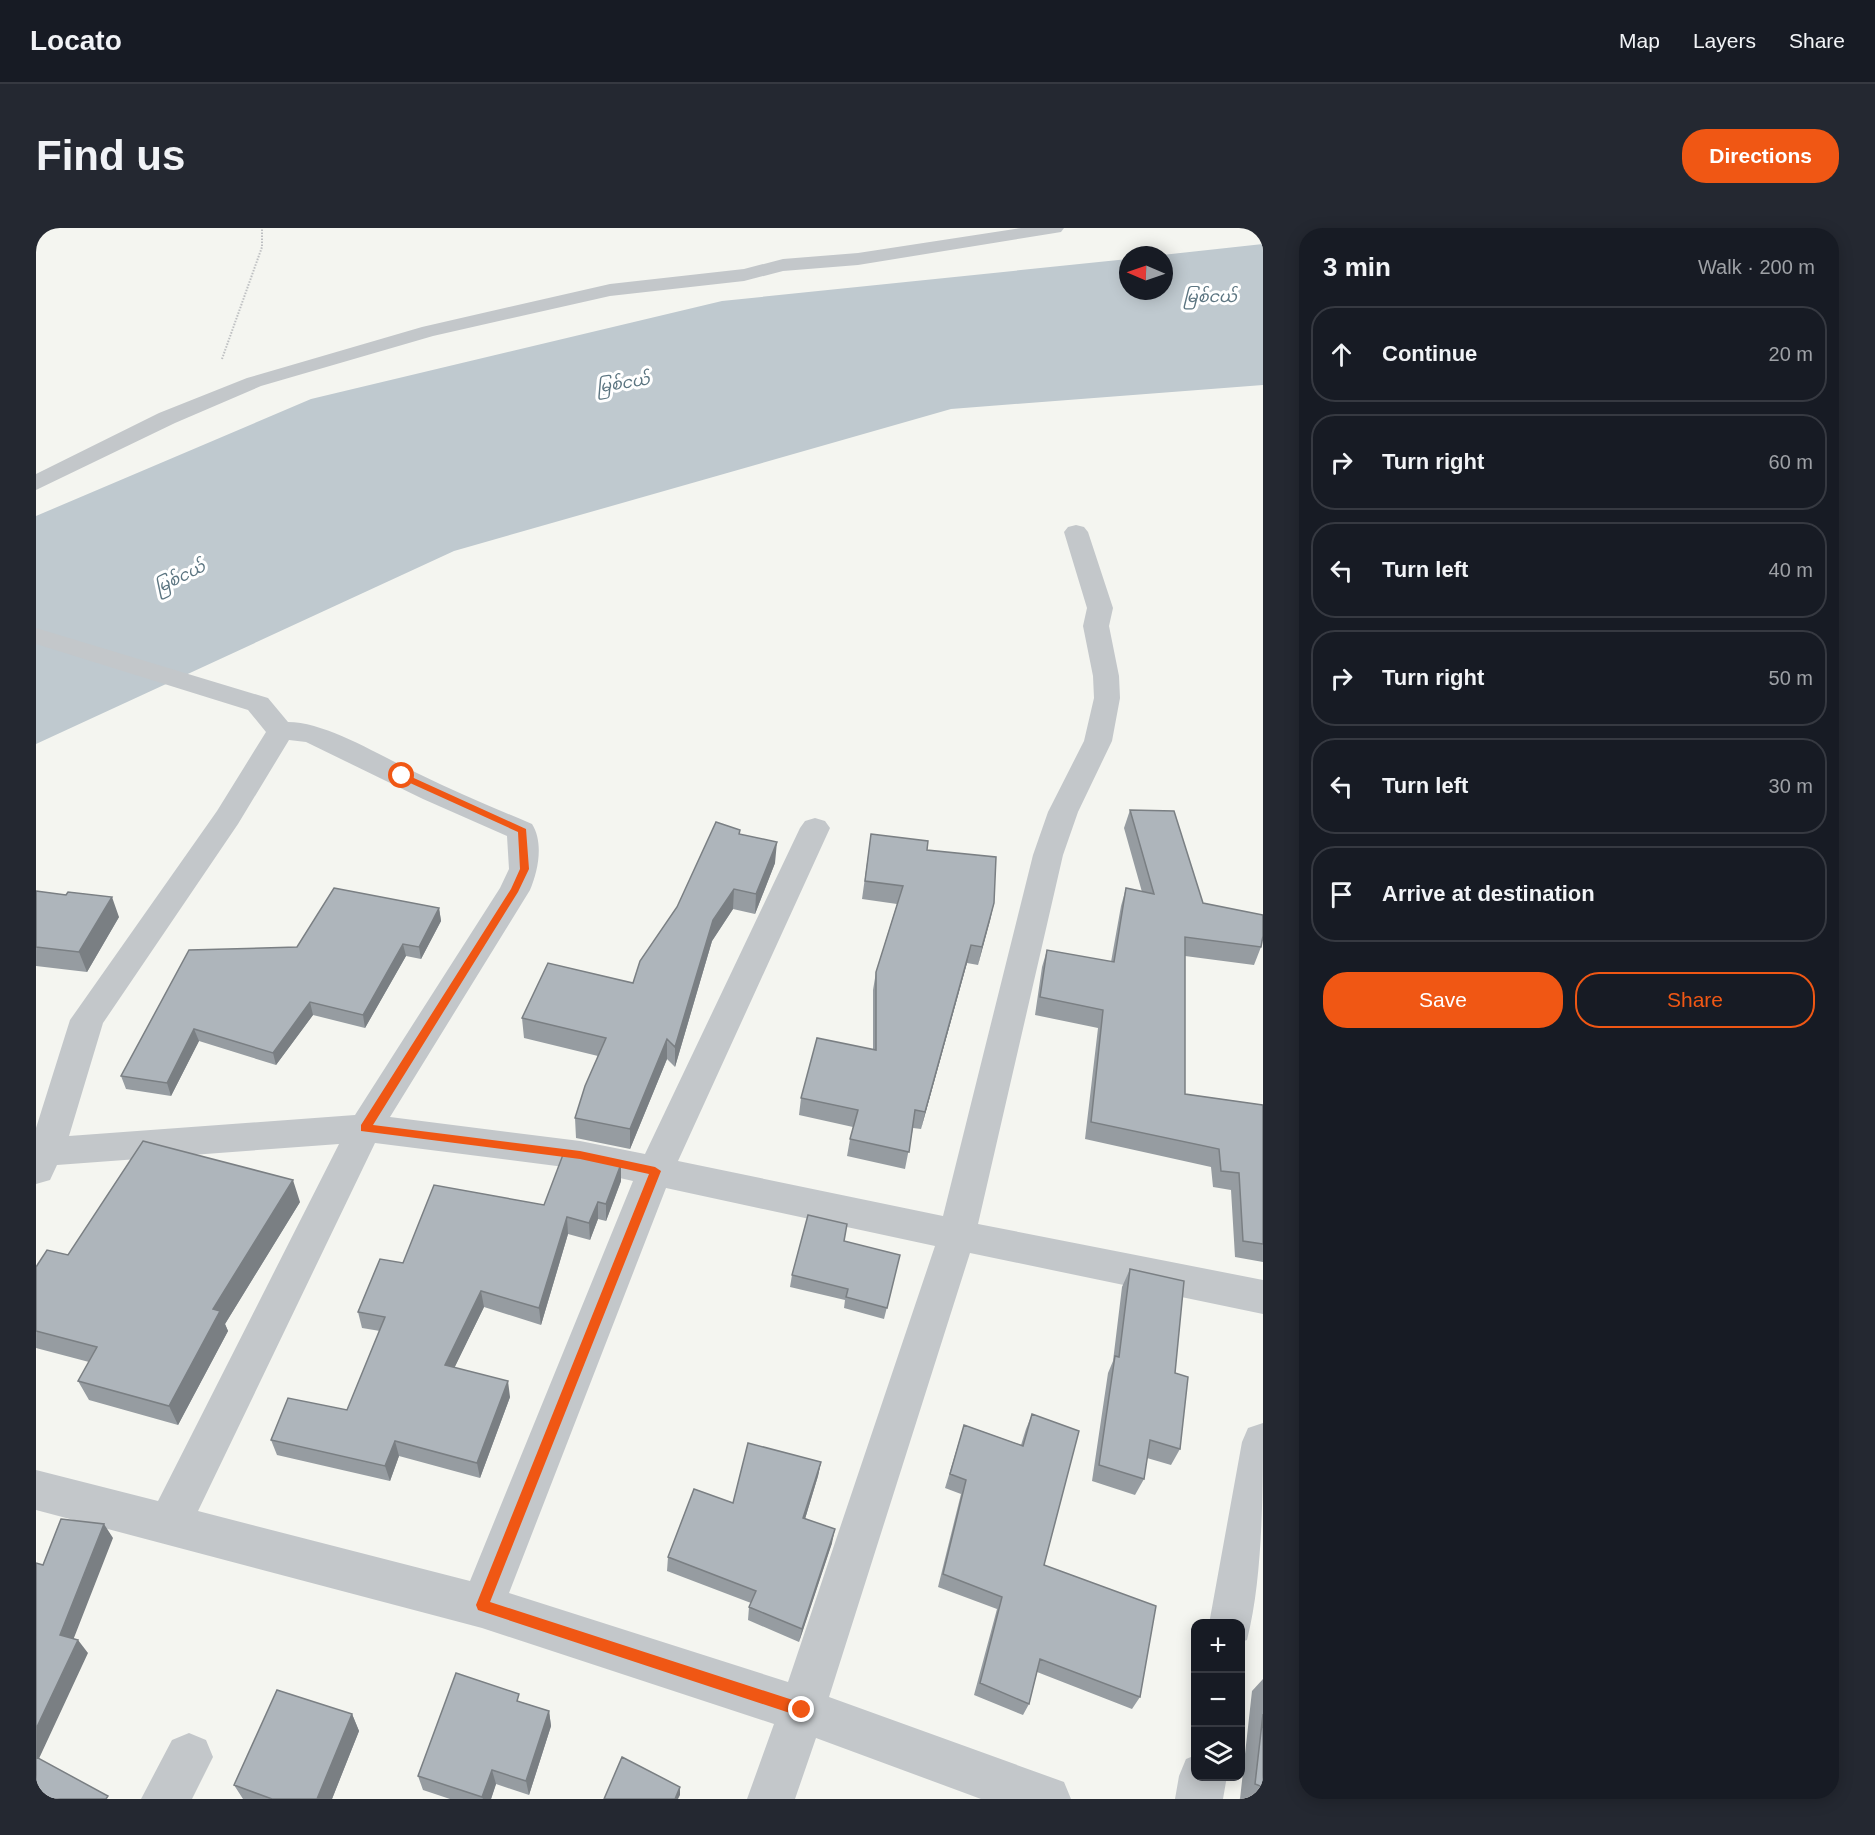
<!DOCTYPE html>
<html lang="en">
<head>
<meta charset="utf-8">
<style>
  body { margin:0; font-family:Helvetica,"Noto Sans Myanmar",sans-serif; background:#242831; color:#f1f3f6 }
  .controls { position:absolute; right:18px; bottom:18px; display:grid; overflow:hidden; border-radius:12px; box-shadow:0 3px 15px #0003 }
  .controls button { width:54px; height:54px; display:grid; place-items:center; padding:0; border:0; border-bottom:2px solid #363941; background:#171b24; color:#f1f3f6; font:30px sans-serif }
  .compass { position:absolute; left:1083px; top:18px; width:54px; height:54px; border-radius:50%; background:#171b24; box-shadow:0 3px 15px #0003; rotate:272deg }
  .stop { position:absolute; width:18px; height:18px; margin:-14px; border:4px solid #f05714; border-radius:50%; background:#fff }
  .stop.end { background:#f05714; border-color:#fff; box-shadow:0 2px 6px #0008 }
  .list { margin:0; padding:0; list-style:none }
  h2 { display:flex; justify-content:space-between; align-items:center; height:78px; margin:0; padding:0 24px; font-size:26px }
  h2 small { font-size:20px; font-weight:400; color:#9ea1a6 }
  .list li { display:grid; grid-template-columns:39px 1fr auto; gap:18px; align-items:center; box-sizing:border-box; height:96px; margin:0 12px 12px; padding:0 12px; border:2px solid #363941; border-radius:24px }
  .list b { display:block; font-size:22px; white-space:nowrap }
  .list em { font-size:20px; font-style:normal; color:#9ea1a6 }
  .actions { display:flex; gap:12px; padding:18px 24px }
  .actions a { flex:1; padding:14px 0; border:2px solid #f05714; border-radius:24px; text-align:center; font-size:21px; color:#f05714 }
  .actions .main { background:#f05714; color:#fff }
  .icon { flex:none; width:33px; height:33px; fill:none; stroke:currentColor; stroke-width:2; stroke-linecap:round; stroke-linejoin:round }
  .map { position:relative; flex:none; width:1227px; height:1571px; overflow:hidden; border-radius:24px }
  header { display:flex; align-items:center; gap:36px; box-sizing:border-box; height:84px; padding:0 30px; background:#171b24; border-bottom:2px solid #363941 }
  header strong { font-size:28px }
  nav { display:flex; gap:33px; margin-inline-start:auto; font-size:21px }
  .intro { display:flex; align-items:center; justify-content:space-between; box-sizing:border-box; height:144px; padding:0 36px }
  h1 { margin:0; font-size:42px }
  .button { padding:15px 27px; border-radius:24px; background:#f05714; color:#fff; font-size:21px; font-weight:700 }
  main { display:flex; gap:36px; padding:0 36px }
  aside { flex:1; background:#171b24; border-radius:24px; box-shadow:0 3px 15px #0003 }
  .map>svg:first-child { display:block }
  .water { fill:#bfc9cf }
  .lines { fill:none; stroke-linecap:round; stroke-linejoin:round }
  .path { stroke:#bdbfc1; stroke-width:2; stroke-dasharray:1.5 1.5; stroke-linecap:butt }
  .minor { fill:#c3c7ca; fill-rule:evenodd }
  .wall { fill:#969ca1 }
  .shaded-wall { fill:#7a7f83 }
  .building { fill:#aeb5bb; stroke:#7a7f83; stroke-width:1.5 }
  .route { fill:#f05714 }
  .labels { text-anchor:middle; dominant-baseline:central; stroke-width:6; stroke-linejoin:round; paint-order:stroke }
  .far-water-label { font-size:16px; font-style:italic; fill:#5c7581; stroke:#fff }
</style>
</head>
<body>
<header>
<strong>Locato</strong>
<nav><a>Map</a><a>Layers</a><a>Share</a></nav>
</header>
<div class="intro"><h1>Find us</h1><a class="button">Directions</a></div>
<main>
<div class="map">
<svg width="1227" height="1571" viewBox="0 0 1227 1571">
  <rect width="100%" height="100%" fill="#f4f5f0"/>
  <!-- water -->
  <path class="water" d="M 1227,16 L 1227,157 L 915,181 L 418,323 L 0,516 L 0,288 L 275,171 L 686,73 L 1092,31 L 1092,63 L 1128,63 L 1126,27 Z"/>
  <g class="lines">
    <!-- path -->
    <path class="path" d="M 186,131 L 226,19 L 226,0"/>
    <!-- minor -->
    <path class="minor" d="M 985,0 L 1028,0 L 1025,4 L 1019,5 L 822,37 L 747,43 L 708,53 L 574,68 L 397,108 L 225,158 L 139,195 L 0,262 L 0,246 L 123,185 L 211,150 L 386,99 L 574,56 L 708,41 L 747,31 L 822,25 Z
      M 1040,297 L 1048,299 L 1052,304 L 1077,380 L 1073,398 L 1083,448 L 1084,470 L 1076,513 L 1042,584 L 1027,627 L 942,996 L 1227,1052 L 1227,1086 L 934,1025 L 793,1469 L 1028,1554 L 1035,1571 L 945,1571 L 780,1510 L 759,1571 L 711,1571 L 738,1496 L 446,1400 L 0,1282 L 0,1242 L 122,1273 L 303,916 L 21,937 L 14,952 L 0,956 L 0,900 L 34,792 L 181,583 L 230,504 L 212,482 L 0,416 L 0,400 L 232,470 L 252,494 C 291,494 346,529 383,546 C 420,564 458,580 496,596 C 508,615 502,643 494,662 L 354,889 L 544,913 L 609,926 L 764,600 L 769,593 L 779,590 L 789,593 L 794,600 L 642,933 L 907,988 L 997,627 L 1012,584 L 1048,513 L 1058,470 L 1057,448 L 1047,398 L 1051,380 L 1028,304 L 1032,299 ZM 253,512 L 270,514 L 387,571 L 471,608 L 473,641 L 464,660 L 319,887 L 33,908 L 67,795 L 202,596 ZM 339,915 L 544,941 L 597,953 L 434,1353 L 162,1283 ZM 630,960 L 899,1018 L 752,1454 L 473,1365 Z
      M 1227,1195 C 1227,1261 1227,1350 1211,1412 L 1204,1414 L 1204,1396 L 1173,1396 L 1206,1214 L 1212,1200 Z
      M 153,1505 L 170,1512 L 177,1529 L 156,1571 L 105,1571 L 136,1512 Z
      M 1160,1527 L 1160,1548 L 1191,1548 L 1187,1571 L 1139,1571 L 1143,1548 L 1150,1531 Z"/>
  </g>
  <!-- wall -->
  <path class="wall" d="M 1094,582 L 1167,675 L 1225,719 L 1218,737 L 1149,728 L 1149,866 L 1227,877 L 1227,1034 L 1199,1029 L 1195,962 L 1177,959 L 1175,939 L 1049,911 L 1062,800 L 999,787 L 1006,739 L 1011,722 L 1075,734 L 1085,678 L 1090,660 L 1106,664 L 1088,600 Z
    M 704,606 L 739,635 L 719,686 L 697,681 L 676,713 L 639,839 L 631,831 L 594,921 L 540,910 L 539,890 L 562,828 L 488,810 L 486,790 L 597,755 Z
    M 835,606 L 891,622 L 958,675 L 942,737 L 931,735 L 885,901 L 877,900 L 869,941 L 811,928 L 814,911 L 817,899 L 763,887 L 765,870 L 837,821 L 837,762 L 840,744 L 861,676 L 826,671 Z
    M 0,663 L 30,667 L 83,689 L 51,744 L 0,738 Z
    M 403,680 L 405,693 L 385,731 L 370,728 L 329,800 L 277,787 L 240,837 L 163,813 L 135,868 L 90,861 L 85,848 L 261,719 Z
    M 585,953 L 570,993 L 562,991 L 554,1012 L 532,1006 L 505,1097 L 448,1079 L 418,1140 L 474,1169 L 444,1250 L 363,1228 L 354,1253 L 241,1227 L 235,1212 L 311,1182 L 344,1103 L 326,1100 L 322,1084 L 508,977 Z
    M 264,974 L 189,1096 L 192,1103 L 142,1197 L 53,1172 L 42,1153 L 53,1134 L 0,1120 L 0,1039 L 32,1027 Z
    M 864,1027 L 848,1091 L 808,1080 L 809,1072 L 754,1059 L 756,1047 Z
    M 1094,1041 L 1139,1145 L 1144,1221 L 1135,1237 L 1111,1230 L 1108,1251 L 1099,1267 L 1056,1253 L 1072,1145 L 1077,1133 L 1086,1059 Z
    M 996,1186 L 1008,1337 L 1104,1469 L 1096,1481 L 1001,1444 L 993,1476 L 987,1487 L 938,1467 L 961,1381 L 902,1359 L 925,1266 L 909,1260 L 928,1197 L 985,1217 L 990,1201 Z
    M 785,1234 L 782,1248 L 769,1291 L 796,1315 L 763,1414 L 712,1392 L 713,1379 L 715,1375 L 631,1343 L 632,1329 L 697,1275 Z
    M 1227,1451 L 1227,1571 L 1204,1571 L 1216,1463 Z
    M 485,1474 L 513,1483 L 515,1498 L 493,1567 L 460,1556 L 455,1571 L 414,1571 L 387,1562 L 382,1548 Z
    M 316,1486 L 323,1503 L 296,1571 L 207,1571 L 198,1557 Z"/>
  <!-- shaded-wall -->
  <path class="shaded-wall" d="M 741,614 L 739,635 L 719,686 L 720,666 Z
    M 698,661 L 697,681 L 676,713 L 639,839 L 639,819 L 677,692 Z
    M 76,669 L 83,689 L 51,744 L 43,724 Z
    M 958,675 L 954,693 L 942,737 L 946,719 Z
    M 403,680 L 405,693 L 385,731 L 383,719 Z
    M 367,716 L 370,728 L 329,800 L 327,787 Z
    M 935,717 L 931,735 L 885,901 L 889,884 Z
    M 274,774 L 277,787 L 240,837 L 237,825 Z
    M 158,801 L 163,813 L 135,868 L 131,855 Z
    M 631,811 L 631,831 L 594,921 L 594,901 Z
    M 585,936 L 585,953 L 570,993 L 570,976 Z
    M 257,952 L 264,974 L 189,1096 L 192,1103 L 142,1197 L 133,1178 L 177,1081 Z
    M 562,974 L 562,991 L 554,1012 L 553,995 Z
    M 531,989 L 532,1006 L 505,1097 L 503,1080 Z
    M 445,1063 L 448,1079 L 412,1153 L 409,1137 Z
    M 472,1153 L 474,1169 L 444,1250 L 441,1235 Z
    M 359,1213 L 363,1228 L 354,1253 L 349,1238 Z
    M 785,1234 L 782,1248 L 765,1304 L 767,1290 Z
    M 68,1296 L 77,1310 L 34,1420 L 24,1407 Z
    M 799,1301 L 796,1315 L 763,1414 L 766,1401 Z
    M 42,1412 L 52,1425 L 0,1537 L 0,1501 Z
    M 513,1483 L 515,1498 L 493,1567 L 490,1553 Z
    M 316,1486 L 323,1503 L 296,1571 L 281,1571 Z
    M 456,1542 L 460,1556 L 455,1571 L 447,1571 L 446,1569 Z
    M 644,1559 L 644,1567 L 642,1571 L 639,1571 Z"/>
  <!-- building -->
  <path class="building" d="M 1094,582 L 1138,583 L 1167,675 L 1227,687 L 1227,708 L 1225,719 L 1149,709 L 1149,866 L 1227,877 L 1227,1016 L 1207,1013 L 1203,945 L 1185,943 L 1183,921 L 1055,894 L 1067,782 L 1004,769 L 1011,722 L 1078,734 L 1090,660 L 1118,666 Z
    M 680,594 L 704,602 L 703,606 L 741,614 L 720,666 L 698,661 L 677,692 L 639,819 L 631,811 L 594,901 L 539,890 L 549,858 L 570,810 L 486,790 L 512,735 L 597,755 L 604,733 L 641,679 Z
    M 835,606 L 892,613 L 891,622 L 960,629 L 958,675 L 946,719 L 935,717 L 889,884 L 879,882 L 873,924 L 814,911 L 822,882 L 765,870 L 781,810 L 840,822 L 840,744 L 867,658 L 829,653 Z
    M 298,660 L 403,680 L 383,719 L 367,716 L 327,787 L 274,774 L 237,825 L 158,801 L 131,855 L 85,848 L 153,722 L 261,719 Z
    M 0,663 L 30,667 L 32,664 L 76,669 L 43,724 L 0,719 Z
    M 107,913 L 257,952 L 177,1081 L 184,1083 L 133,1178 L 42,1153 L 61,1119 L 0,1103 L 0,1039 L 11,1022 L 32,1027 Z
    M 528,924 L 585,936 L 570,976 L 562,974 L 553,995 L 531,989 L 503,1080 L 445,1063 L 409,1137 L 472,1153 L 441,1235 L 359,1213 L 349,1238 L 235,1212 L 252,1170 L 311,1182 L 349,1089 L 322,1084 L 344,1031 L 367,1035 L 398,957 L 508,977 Z
    M 772,987 L 811,996 L 808,1013 L 864,1027 L 851,1080 L 810,1069 L 812,1061 L 756,1047 Z
    M 1094,1041 L 1148,1053 L 1139,1145 L 1152,1149 L 1144,1221 L 1114,1212 L 1108,1251 L 1063,1237 L 1079,1128 L 1083,1129 Z
    M 996,1186 L 1043,1203 L 1008,1337 L 1120,1378 L 1104,1469 L 1004,1431 L 993,1476 L 944,1455 L 966,1369 L 907,1346 L 930,1252 L 914,1246 L 928,1197 L 987,1218 Z
    M 712,1215 L 785,1234 L 767,1290 L 799,1301 L 766,1401 L 713,1379 L 720,1363 L 632,1329 L 658,1261 L 697,1275 Z
    M 25,1291 L 68,1296 L 24,1407 L 42,1412 L 0,1501 L 0,1335 L 7,1337 Z
    M 420,1445 L 483,1466 L 481,1473 L 513,1483 L 490,1553 L 456,1542 L 446,1569 L 382,1548 Z
    M 241,1462 L 316,1486 L 281,1571 L 236,1571 L 198,1557 Z
    M 1227,1486 L 1227,1559 L 1219,1556 Z
    M 0,1529 L 72,1568 L 70,1571 L 0,1571 Z
    M 586,1529 L 644,1559 L 639,1571 L 568,1571 Z"/>
  <!-- route -->
  <path class="route" d="M 363,546 L 369,546 L 490,601 L 493,641 L 482,664 L 337,897 L 544,923 L 619,939 L 625,943 L 454,1374 L 766,1475 L 771,1477 L 773,1482 L 771,1487 L 766,1489 L 442,1382 L 440,1377 L 613,946 L 544,931 L 325,903 L 325,897 L 475,661 L 484,641 L 482,604 L 363,550 Z"/>
  <g class="labels">
    <!-- far-water labels -->
    <g class="far-water-label">
      <text x="1174" y="68">မြစ်ငယ်</text>
      <text transform="translate(587 155) rotate(-9)">မြစ်ငယ်</text>
      <text transform="translate(144 349) rotate(-26)">မြစ်ငယ်</text>
    </g>
  </g>
</svg>
<div class="controls">
<button>+</button>
<button>−</button>
<button><svg class="icon" aria-label="layers" viewBox="0 0 24 24"><path d="M12 4l9 5-9 5-9-5zM3 14l9 5 9-5"/></svg></button>
</div>
<svg class="compass" viewBox="-18 -18 36 36"><path d="M0-13l5 13h-10z" fill="#e53935"/><path d="M0 13l5-13h-10z" fill="#9ea1a6"/></svg>
<div class="stop" style="left:366px;top:548px"></div>
<div class="stop end" style="left:766px;top:1482px"></div>
</div>
<aside>
<h2>3 min<small>Walk · 200 m</small></h2>
<ul class="list">
<li><svg class="icon" aria-label="ahead" viewBox="0 0 24 24"><path d="M12 20V5M6 11l6-6 6 6"/></svg><div><b>Continue</b></div><em>20 m</em></li>
<li><svg class="icon" aria-label="right" viewBox="0 0 24 24"><path d="M7 20v-9h11M14 6l5 5-5 5"/></svg><div><b>Turn right</b></div><em>60 m</em></li>
<li><svg class="icon" aria-label="left" viewBox="0 0 24 24"><path d="M17 20v-9H6M10 6l-5 5 5 5"/></svg><div><b>Turn left</b></div><em>40 m</em></li>
<li><svg class="icon" aria-label="right" viewBox="0 0 24 24"><path d="M7 20v-9h11M14 6l5 5-5 5"/></svg><div><b>Turn right</b></div><em>50 m</em></li>
<li><svg class="icon" aria-label="left" viewBox="0 0 24 24"><path d="M17 20v-9H6M10 6l-5 5 5 5"/></svg><div><b>Turn left</b></div><em>30 m</em></li>
<li><svg class="icon" aria-label="arrive" viewBox="0 0 24 24"><path d="M6 21V4h12l-3 4 3 4H6"/></svg><div><b>Arrive at destination</b></div></li>
</ul>
<div class="actions"><a class="main">Save</a><a>Share</a></div>
</aside>
</main>
</body>
</html>
